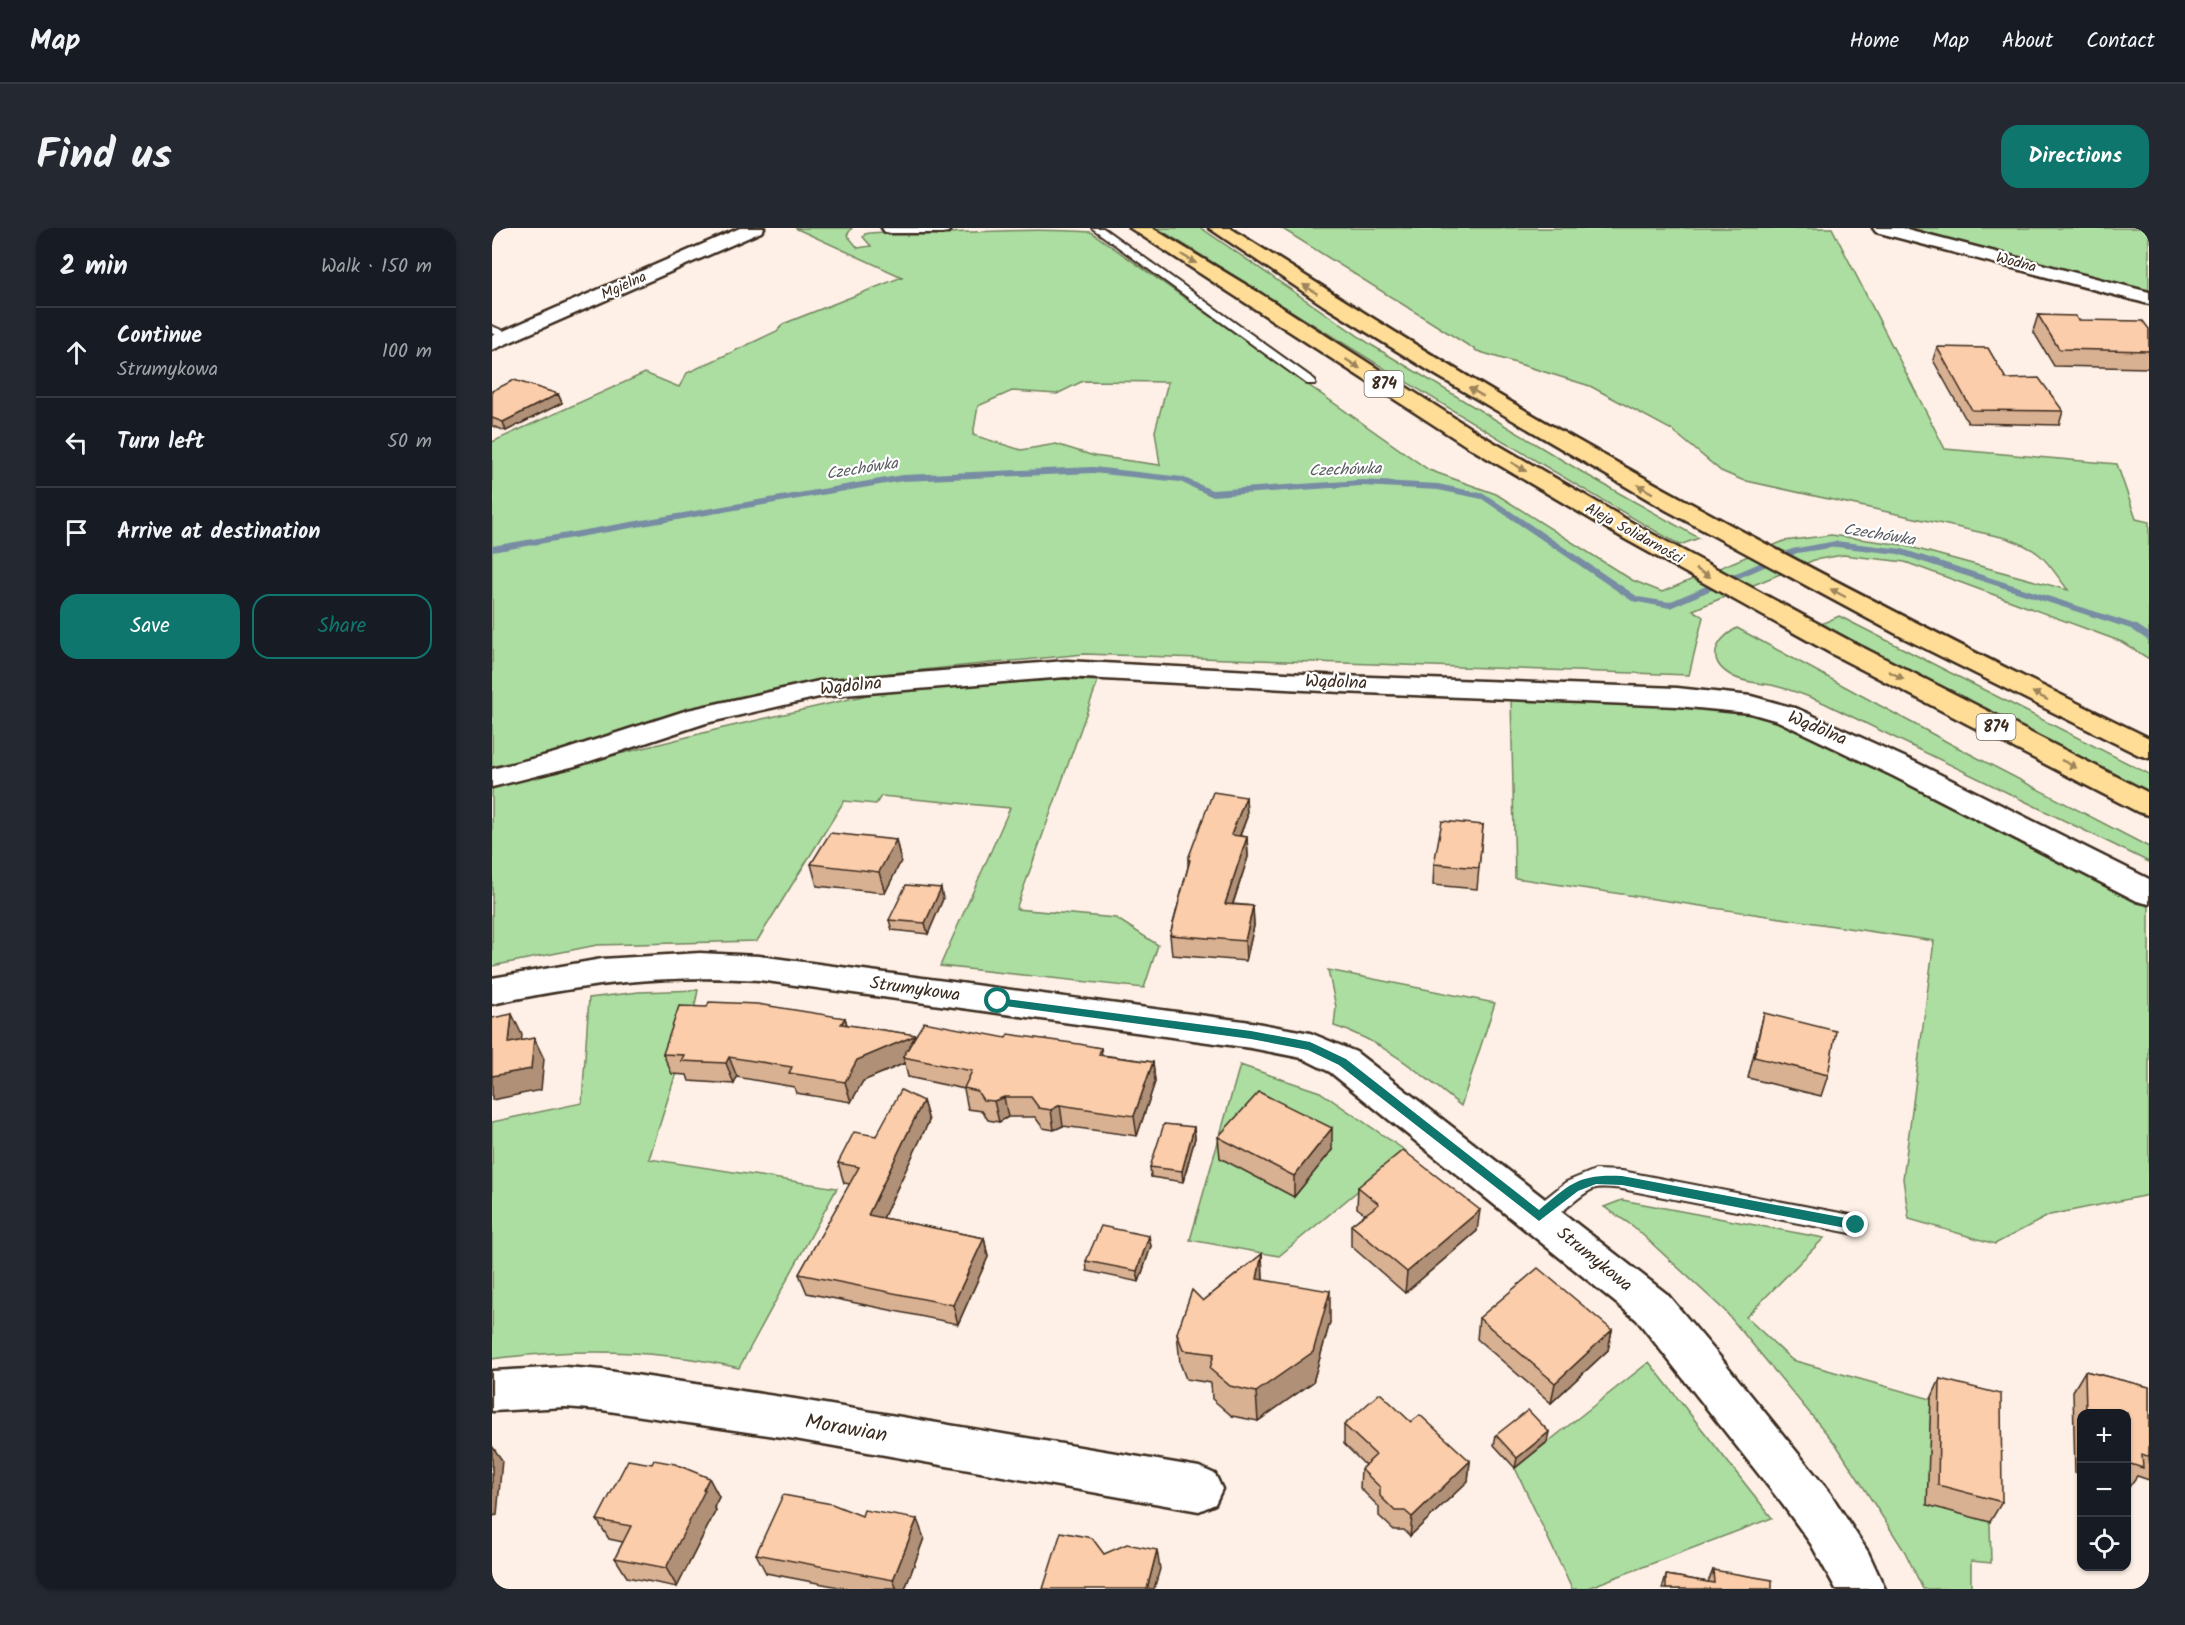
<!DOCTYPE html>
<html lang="en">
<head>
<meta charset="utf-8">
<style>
  body { margin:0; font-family:Kalam,sans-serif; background:#242831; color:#f1f3f6 }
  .controls { position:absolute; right:18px; bottom:18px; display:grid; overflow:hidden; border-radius:12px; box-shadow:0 2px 4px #0004 }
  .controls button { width:54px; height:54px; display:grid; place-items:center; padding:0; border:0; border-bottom:2px solid #363941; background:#171b24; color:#f1f3f6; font:30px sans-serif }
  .stop { position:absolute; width:18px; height:18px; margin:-14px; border:4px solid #0f766e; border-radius:50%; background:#fff }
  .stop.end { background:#0f766e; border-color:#fff; box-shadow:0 2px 6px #0008 }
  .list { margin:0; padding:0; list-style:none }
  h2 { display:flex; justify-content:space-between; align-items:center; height:78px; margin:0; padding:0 24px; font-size:26px }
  h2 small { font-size:20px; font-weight:400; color:#9ea1a6 }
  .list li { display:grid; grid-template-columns:39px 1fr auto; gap:18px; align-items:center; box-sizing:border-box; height:90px; padding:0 24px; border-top:2px solid #363941 }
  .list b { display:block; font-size:22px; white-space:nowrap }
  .list p { margin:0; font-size:20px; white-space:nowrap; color:#9ea1a6 }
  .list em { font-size:20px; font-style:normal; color:#9ea1a6 }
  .actions { display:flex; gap:12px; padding:18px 24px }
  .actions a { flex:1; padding:14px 0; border:2px solid #0f766e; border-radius:18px; text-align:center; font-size:21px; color:#0f766e }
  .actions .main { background:#0f766e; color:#fff }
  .icon { flex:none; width:33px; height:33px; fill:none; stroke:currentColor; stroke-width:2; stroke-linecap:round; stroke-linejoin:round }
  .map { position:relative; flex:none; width:1657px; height:1361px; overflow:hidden; border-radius:18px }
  header { display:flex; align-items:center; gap:36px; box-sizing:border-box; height:84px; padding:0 30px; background:#171b24; border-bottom:2px solid #363941 }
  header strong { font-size:28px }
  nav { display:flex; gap:33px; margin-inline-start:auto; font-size:21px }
  .intro { display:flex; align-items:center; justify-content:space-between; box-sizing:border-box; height:144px; padding:0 36px }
  h1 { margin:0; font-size:42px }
  .button { padding:15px 27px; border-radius:18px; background:#0f766e; color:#fff; font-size:21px; font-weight:700 }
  main { display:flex; gap:36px; padding:0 36px }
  aside { flex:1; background:#171b24; border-radius:18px; box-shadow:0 2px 4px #0004 }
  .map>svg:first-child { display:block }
  .green { fill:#abdea0; stroke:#73845f; stroke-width:1.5; fill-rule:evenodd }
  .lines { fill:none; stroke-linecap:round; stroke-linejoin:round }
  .stream { fill:#788ca3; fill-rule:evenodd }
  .lane-casing { stroke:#3b2a1e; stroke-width:4 }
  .street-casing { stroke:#3b2a1e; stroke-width:5 }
  .primary-casing { stroke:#3b2a1e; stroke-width:5 }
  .lane { fill:#fff; fill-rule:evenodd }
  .street { fill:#fff; fill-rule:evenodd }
  .primary { fill:#ffdd96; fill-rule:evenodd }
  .wall { fill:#d8b092; stroke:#3b2a1e; stroke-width:1.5 }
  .shaded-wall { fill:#b09077; stroke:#3b2a1e; stroke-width:1.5 }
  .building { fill:#fbcdaa; stroke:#3b2a1e; stroke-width:1.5 }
  .oneway { fill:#9d845a }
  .route { fill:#0f766e }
  .labels { text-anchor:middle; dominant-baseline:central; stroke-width:4.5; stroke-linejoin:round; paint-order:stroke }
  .far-street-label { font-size:15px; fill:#3b2a1e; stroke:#fff }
  .shield { fill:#fff; stroke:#766a62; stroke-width:1.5 }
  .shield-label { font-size:16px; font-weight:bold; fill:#3b2a1e }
  .far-water-label { font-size:16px; font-style:italic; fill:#595b60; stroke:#fff }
  .street-label { font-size:18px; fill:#3b2a1e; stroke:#fff }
  .near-street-label { font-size:21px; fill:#3b2a1e; stroke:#fff }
</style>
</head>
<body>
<header>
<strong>Map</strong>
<nav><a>Home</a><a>Map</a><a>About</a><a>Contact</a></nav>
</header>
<div class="intro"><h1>Find us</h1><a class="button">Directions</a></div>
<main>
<aside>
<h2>2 min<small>Walk · 150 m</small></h2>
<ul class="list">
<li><svg class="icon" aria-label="ahead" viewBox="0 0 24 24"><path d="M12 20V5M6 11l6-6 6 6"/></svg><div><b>Continue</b><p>Strumykowa</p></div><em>100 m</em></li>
<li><svg class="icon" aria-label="left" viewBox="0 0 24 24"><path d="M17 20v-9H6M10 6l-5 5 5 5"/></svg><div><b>Turn left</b></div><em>50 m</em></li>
<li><svg class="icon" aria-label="arrive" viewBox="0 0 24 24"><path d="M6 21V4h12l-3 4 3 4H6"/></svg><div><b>Arrive at destination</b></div></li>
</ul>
<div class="actions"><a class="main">Save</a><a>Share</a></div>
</aside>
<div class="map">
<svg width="1657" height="1361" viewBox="0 0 1657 1361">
  <rect width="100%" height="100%" fill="#fef0e6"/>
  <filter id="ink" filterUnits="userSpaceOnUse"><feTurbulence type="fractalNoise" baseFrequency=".0167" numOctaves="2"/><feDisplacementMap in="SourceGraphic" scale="12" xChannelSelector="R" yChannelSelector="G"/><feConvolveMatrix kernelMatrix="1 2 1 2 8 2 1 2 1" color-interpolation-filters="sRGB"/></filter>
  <g filter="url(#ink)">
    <!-- green -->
    <path class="green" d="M 303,0 L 360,0 L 355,7 L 366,20 L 379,18 L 371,9 L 373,6 C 391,1 410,7 428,6 C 484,4 543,0 599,4 L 937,242 L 1004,266 L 1140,352 L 1170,364 L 1292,313 L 1339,307 L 1411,317 L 1576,362 C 1553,332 1552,323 1514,310 L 1250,252 L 1229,243 L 1180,202 L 1098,158 L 985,123 L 789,0 L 1340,0 L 1453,221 L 1625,236 L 1644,291 L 1657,294 L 1657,431 L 1630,414 L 1413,334 L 1351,327 L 1322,332 L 1201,382 L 1211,389 L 1197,447 L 592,426 L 360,449 L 0,540 L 0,214 L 153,145 L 187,159 L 195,145 L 285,103 L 291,96 L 410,49 ZM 591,153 L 676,154 L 663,203 L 668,237 L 602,228 L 564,216 L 529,222 L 481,207 L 486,178 L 520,163 L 565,166 Z
      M 665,0 L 709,0 L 881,118 L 1095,247 L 1207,310 L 1188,317 C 1011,216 839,107 665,0 Z
      M 1409,0 L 1657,0 L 1657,65 Z
      M 1347,388 L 1657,546 L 1657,567 L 1327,397 Z
      M 1245,400 L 1457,515 L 1657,619 L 1657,634 L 1332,475 C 1316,468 1300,462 1283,458 C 1270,455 1254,455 1242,449 C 1213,434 1222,413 1245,400 Z
      M 569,451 L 606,453 L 524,681 L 624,690 L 666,717 L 652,760 L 448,738 L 518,580 L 389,568 L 384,576 L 352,573 L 265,713 L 105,717 L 0,738 L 0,558 L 227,501 L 384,465 Z
      M 1019,470 L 1176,476 L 1241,482 L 1270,487 L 1305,500 L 1657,675 L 1657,967 L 1558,987 L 1503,1016 L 1417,991 L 1411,951 L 1442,713 L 1023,650 Z
      M 836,742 L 1003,775 L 969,878 C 931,847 890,812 842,798 L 844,779 Z
      M 206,762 L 199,797 L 157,931 L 345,960 L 247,1140 C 166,1121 83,1120 0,1131 L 0,894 L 90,875 L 97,770 L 147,764 Z
      M 748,837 L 828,864 L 914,923 L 787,1028 L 698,1012 Z
      M 1130,972 L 1332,1010 L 1254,1089 L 1300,1132 L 1439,1171 L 1436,1277 L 1498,1294 L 1499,1335 L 1479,1333 L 1479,1361 L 1431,1361 L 1413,1324 L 1345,1218 L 1233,1083 L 1141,998 L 1112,979 Z
      M 1157,1134 L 1280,1290 L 1093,1361 L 1080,1361 L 1023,1240 Z"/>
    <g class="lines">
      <!-- stream -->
      <path class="stream" d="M 601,239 L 690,249 L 720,262 L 870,252 L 946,256 L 993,266 L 1146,369 L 1177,374 L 1300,321 L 1344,313 L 1410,321 L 1645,397 L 1657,405 L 1657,413 L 1639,401 L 1406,326 L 1344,319 L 1305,325 L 1178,380 L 1140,373 L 990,271 L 946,262 L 870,258 L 719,268 L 688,254 L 601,245 L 411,253 L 0,324 L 0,318 L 411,247 Z"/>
      <defs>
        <path id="lane" d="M 600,0 L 611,0 L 823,152 L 823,156 L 815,156 Z
          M 0,98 L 21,107 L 23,109 L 17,112 L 0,105 Z
          M 1103,942 L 1130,943 L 1364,988 L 1372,991 L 1375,997 L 1372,1003 L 1364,1006 L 1130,961 C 1121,960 1109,958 1101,961 C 1082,969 1059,1001 1039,994 L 1036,988 L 1039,982 L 1074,954 Z"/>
        <path id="street" d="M 248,0 L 272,0 L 269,4 L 0,122 L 0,108 Z
          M 390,0 L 459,0 L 456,4 L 450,5 L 399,5 L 393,4 Z
          M 1381,0 L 1411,0 L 1657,64 L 1657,76 L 1384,4 Z
          M 574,433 L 849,448 L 1185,460 L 1259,468 L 1306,481 L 1423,534 L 1657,651 L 1657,676 L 1645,673 L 1401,548 L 1286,493 L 1258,485 L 1185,478 L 849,464 L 574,449 L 327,469 L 214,495 L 83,538 L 0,559 L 0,541 L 63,525 L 196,482 L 327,453 Z
          M 208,725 L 267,728 L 759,794 L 818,805 L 864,824 L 1175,1066 L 1228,1129 L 1338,1265 L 1376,1324 L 1393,1361 L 1344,1361 L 1319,1316 L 1291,1277 L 1145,1092 L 838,844 L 810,830 L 759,820 L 267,752 C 171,746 94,756 0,776 L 0,750 L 110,731 Z
          M 73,1139 L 110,1142 L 303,1171 L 707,1239 L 723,1246 L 730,1261 L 723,1276 L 707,1283 L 303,1211 L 110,1182 L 73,1179 L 0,1183 L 0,1143 Z"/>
        <path id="primary" d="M 638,0 L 660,0 L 769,66 L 989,207 L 1151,301 L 1362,415 L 1657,565 L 1657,587 L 1646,584 L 1342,427 L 1133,311 L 973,217 Z
          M 717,0 L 738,0 C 850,71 961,142 1076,207 C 1266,315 1460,415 1657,510 L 1657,530 L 1647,527 L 1408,408 L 1174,282 L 944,147 L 831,77 Z"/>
      </defs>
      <!-- lane casing -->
      <use href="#lane" class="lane-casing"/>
      <!-- street casing -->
      <use href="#street" class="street-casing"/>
      <!-- primary casing -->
      <use href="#primary" class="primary-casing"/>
      <!-- lane -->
      <use href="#lane" class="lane"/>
      <!-- street -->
      <use href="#street" class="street"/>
      <!-- primary -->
      <use href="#primary" class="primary"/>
    </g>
    <!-- wall -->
    <path class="wall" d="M 1546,87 L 1657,101 L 1657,140 L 1562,138 L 1541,103 Z
      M 1445,119 L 1514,151 L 1571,183 L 1567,197 L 1476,195 L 1441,132 Z
      M 0,163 L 66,166 L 70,175 L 14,203 L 0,198 Z
      M 754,569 L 755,589 L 748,608 L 755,609 L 756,629 L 741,676 L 761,678 L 762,698 L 754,733 L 680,727 L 678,707 L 696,639 L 696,631 Z
      M 991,597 L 985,661 L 941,657 L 942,636 Z
      M 404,612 L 409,633 L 393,665 L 325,658 L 319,636 Z
      M 451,671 L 436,706 L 400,702 L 397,692 Z
      M 215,779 L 353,790 L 355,797 L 424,807 L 514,810 L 609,820 L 610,827 L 661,834 L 663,854 L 645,908 L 571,898 L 562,902 L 551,900 L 543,889 L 516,889 L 507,894 L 496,892 L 490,883 L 476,881 L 472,861 L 416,849 L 413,835 L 371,853 L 359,874 L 304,865 L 302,859 L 245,849 L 242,856 L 197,853 L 195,847 L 180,846 L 171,826 Z
      M 1272,785 L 1336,847 L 1329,868 L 1256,850 Z
      M 431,873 L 437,893 L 391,990 L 492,1010 L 496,1029 L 466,1096 L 315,1065 L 307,1046 L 358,956 L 352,955 L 346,935 Z
      M 702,899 L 703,910 L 691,954 L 659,949 L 658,939 Z
      M 726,909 L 840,922 L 802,969 L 728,930 Z
      M 866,959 L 985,1003 L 913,1065 L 859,1018 L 859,997 L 873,986 L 865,980 Z
      M 659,1018 L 647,1054 L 595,1043 L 594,1033 Z
      M 770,1026 L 771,1052 L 838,1094 L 821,1154 L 766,1193 L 740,1188 L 720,1171 L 719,1155 L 694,1151 L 688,1135 L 685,1105 L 711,1073 Z
      M 987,1090 L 1120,1102 L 1116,1122 L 1059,1175 L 985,1111 Z
      M 1593,1143 L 1657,1159 L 1657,1252 L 1645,1248 L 1637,1259 L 1635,1259 L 1635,1185 L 1590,1185 L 1590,1246 L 1583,1245 L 1581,1163 Z
      M 1448,1151 L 1510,1274 L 1498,1294 L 1435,1277 L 1439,1171 Z
      M 919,1194 L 978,1233 L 976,1253 L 918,1308 L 912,1302 L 902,1302 L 887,1288 L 887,1279 L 868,1260 L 869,1241 L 873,1237 L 852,1216 L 852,1197 Z
      M 1004,1207 L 1055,1214 L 1023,1240 L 1002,1217 Z
      M 217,1250 L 227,1269 L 222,1279 L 224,1282 L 185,1359 L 135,1349 L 123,1330 L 131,1314 L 117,1311 L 105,1292 Z
      M 370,1288 L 432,1310 L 413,1361 L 357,1361 L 274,1345 L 264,1326 Z
      M 1221,1342 L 1280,1361 L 1170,1361 L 1174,1347 L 1216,1354 Z"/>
    <!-- shaded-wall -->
    <path class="shaded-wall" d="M 66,166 L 70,175 L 14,203 L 11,194 Z
      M 754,569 L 755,589 L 740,627 L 739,607 Z
      M 755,609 L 756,629 L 734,696 L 733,676 Z
      M 404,612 L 409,633 L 393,665 L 387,644 Z
      M 449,660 L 451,671 L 436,706 L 433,695 Z
      M 761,678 L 762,698 L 754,733 L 753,713 Z
      M 20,786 L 30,807 L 27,837 L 17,815 Z
      M 353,790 L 359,811 L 349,796 Z
      M 424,807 L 411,829 L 413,835 L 371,853 L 359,874 L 353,854 L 365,832 Z
      M 42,810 L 52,831 L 49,862 L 0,872 L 0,848 Z
      M 237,829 L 245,849 L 242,856 L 234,835 Z
      M 661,834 L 663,854 L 645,908 L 642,888 Z
      M 512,869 L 516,889 L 507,894 L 502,873 Z
      M 431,873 L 437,893 L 383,1007 L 376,987 Z
      M 568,877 L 571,898 L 562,902 L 559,882 Z
      M 702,899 L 703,910 L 691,954 L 690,943 Z
      M 840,900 L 840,922 L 802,969 L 802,948 Z
      M 988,982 L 985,1003 L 913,1065 L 915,1044 Z
      M 657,1008 L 659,1018 L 647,1054 L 645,1043 Z
      M 492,1010 L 496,1029 L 466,1096 L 461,1077 Z
      M 770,1026 L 771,1056 L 765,1051 Z
      M 838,1063 L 838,1094 L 821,1154 L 766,1193 L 764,1164 Z
      M 1120,1102 L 1116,1122 L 1059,1175 L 1063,1155 Z
      M 1057,1204 L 1055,1214 L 1023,1240 L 1025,1230 Z
      M 0,1218 L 10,1232 L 5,1287 L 0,1288 Z
      M 978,1233 L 976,1253 L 918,1308 L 920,1289 Z
      M 217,1250 L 227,1269 L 222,1279 L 224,1282 L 185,1359 L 174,1340 Z
      M 425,1291 L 432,1310 L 413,1361 L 405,1361 L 401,1352 Z
      M 665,1322 L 668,1341 L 662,1361 L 655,1361 Z"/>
    <!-- building -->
    <path class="building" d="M 1546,87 L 1583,88 L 1586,92 L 1651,93 L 1657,101 L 1657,123 L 1567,121 Z
      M 1445,119 L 1496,120 L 1514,151 L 1547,150 L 1571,183 L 1480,182 Z
      M 22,152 L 66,166 L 11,194 L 0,190 L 0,163 Z
      M 721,564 L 754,569 L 739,607 L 755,609 L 733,676 L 761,678 L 753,713 L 678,707 L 698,632 L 696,631 Z
      M 950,593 L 991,597 L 987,640 L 942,636 Z
      M 338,605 L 404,612 L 387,644 L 319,636 Z
      M 414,657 L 449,660 L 433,695 L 397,692 Z
      M 217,774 L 265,776 L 353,790 L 349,796 L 424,807 L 432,794 L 514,810 L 516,806 L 587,816 L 609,820 L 607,827 L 661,834 L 642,888 L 568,877 L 559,882 L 547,880 L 539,869 L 512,869 L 502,873 L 491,872 L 485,863 L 472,860 L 480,843 L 411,829 L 424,807 L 365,832 L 353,854 L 297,845 L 300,839 L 237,829 L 234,835 L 189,833 L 192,827 L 171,826 L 187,778 L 215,779 Z
      M 1272,785 L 1344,803 L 1336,847 L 1262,829 Z
      M 20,786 L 17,815 L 42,810 L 39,841 L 0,848 L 0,790 Z
      M 409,862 L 431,873 L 376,987 L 492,1010 L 461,1077 L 307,1046 L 367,939 L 346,935 L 362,904 L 384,908 Z
      M 767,864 L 840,900 L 802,948 L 726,909 Z
      M 672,896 L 702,899 L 690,943 L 658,939 Z
      M 911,922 L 988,982 L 915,1044 L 859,997 L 887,976 L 866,959 Z
      M 609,998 L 657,1008 L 645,1043 L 594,1033 Z
      M 770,1026 L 765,1051 L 838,1063 L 821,1124 L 764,1164 L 738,1158 L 718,1141 L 722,1126 L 691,1122 L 685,1105 L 700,1062 L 711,1073 Z
      M 1046,1040 L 1120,1102 L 1063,1155 L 987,1090 Z
      M 1593,1143 L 1657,1159 L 1657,1228 L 1650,1227 L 1651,1240 L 1635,1235 L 1635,1185 L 1594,1185 Z
      M 1448,1151 L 1509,1166 L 1510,1274 L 1446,1257 Z
      M 888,1165 L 919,1194 L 928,1187 L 978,1233 L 920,1289 L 913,1283 L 903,1283 L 888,1268 L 888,1259 L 869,1241 L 884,1227 L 852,1197 Z
      M 1036,1182 L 1057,1204 L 1025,1230 L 1004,1207 Z
      M 136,1232 L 160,1236 L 162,1232 L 183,1236 L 217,1250 L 211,1262 L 213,1262 L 174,1340 L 123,1330 L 139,1298 L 105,1292 Z
      M 291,1267 L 340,1276 L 370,1288 L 372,1282 L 425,1291 L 401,1352 L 264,1326 Z
      M 569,1304 L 600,1310 L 612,1326 L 635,1316 L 665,1322 L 655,1361 L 551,1361 Z
      M 1221,1342 L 1280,1352 L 1280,1361 L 1174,1361 L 1174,1347 L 1222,1355 Z"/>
    <!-- one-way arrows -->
    <defs><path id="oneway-solid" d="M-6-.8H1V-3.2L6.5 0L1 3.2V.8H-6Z" transform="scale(1.5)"/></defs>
    <g class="oneway">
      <use href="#oneway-solid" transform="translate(697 31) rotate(31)"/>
      <use href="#oneway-solid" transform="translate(818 61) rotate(-147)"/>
      <use href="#oneway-solid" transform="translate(861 136) rotate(33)"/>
      <use href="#oneway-solid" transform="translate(984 164) rotate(-149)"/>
      <use href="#oneway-solid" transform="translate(1027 239) rotate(31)"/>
      <use href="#oneway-solid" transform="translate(1153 261) rotate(-151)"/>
      <use href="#oneway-solid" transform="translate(1211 345) rotate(29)"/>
      <use href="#oneway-solid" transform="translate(1346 365) rotate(-152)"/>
      <use href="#oneway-solid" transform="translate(1404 447) rotate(27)"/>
      <use href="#oneway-solid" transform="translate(1548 468) rotate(-153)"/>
      <use href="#oneway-solid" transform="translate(1577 536) rotate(27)"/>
    </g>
  </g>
  <!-- route -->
  <path class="route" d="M 506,770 L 759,803 L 818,814 L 854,831 L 1047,982 C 1079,955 1087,946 1130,948 L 1364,992 L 1369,997 L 1364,1002 L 1130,957 L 1104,956 L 1086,963 L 1047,993 L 847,837 L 816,822 L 759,811 L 506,777 L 500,773 Z"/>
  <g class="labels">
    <!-- far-street labels -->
    <g class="far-street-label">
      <text transform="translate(1524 35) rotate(15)">Wodna</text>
      <text transform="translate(132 58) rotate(-24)">Mgielna</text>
      <text transform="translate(1142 306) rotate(29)">Aleja Solidarności</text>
    </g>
    <!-- shield labels -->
    <g class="shield">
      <rect x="872.5" y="143" width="39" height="26" rx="4.5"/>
      <rect x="1484.5" y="486" width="39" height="26" rx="4.5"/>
    </g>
    <g class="shield-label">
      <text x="892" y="156">874</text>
      <text x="1504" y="499">874</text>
    </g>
    <!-- far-water labels -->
    <g class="far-water-label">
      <text transform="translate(370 241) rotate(-9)">Czechówka</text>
      <text transform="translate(853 242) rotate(-2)">Czechówka</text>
      <text transform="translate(1387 307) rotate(9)">Czechówka</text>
    </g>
    <!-- street labels -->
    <g class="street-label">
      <text transform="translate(844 455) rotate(2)">Wądolna</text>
      <text transform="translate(359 459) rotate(-6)">Wądolna</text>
      <text transform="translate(1325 501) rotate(23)">Wądolna</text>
      <text transform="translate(423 762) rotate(8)">Strumykowa</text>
      <text transform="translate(1102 1032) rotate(39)">Strumykowa</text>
    </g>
    <!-- near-street labels -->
    <g class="near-street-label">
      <text transform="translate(354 1201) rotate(10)">Morawian</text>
    </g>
  </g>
</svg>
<div class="controls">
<button>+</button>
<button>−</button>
<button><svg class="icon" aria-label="locate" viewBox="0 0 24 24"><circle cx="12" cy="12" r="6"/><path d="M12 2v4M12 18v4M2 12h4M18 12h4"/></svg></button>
</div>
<div class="stop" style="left:506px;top:773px"></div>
<div class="stop end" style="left:1364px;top:997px"></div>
</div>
</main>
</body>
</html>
